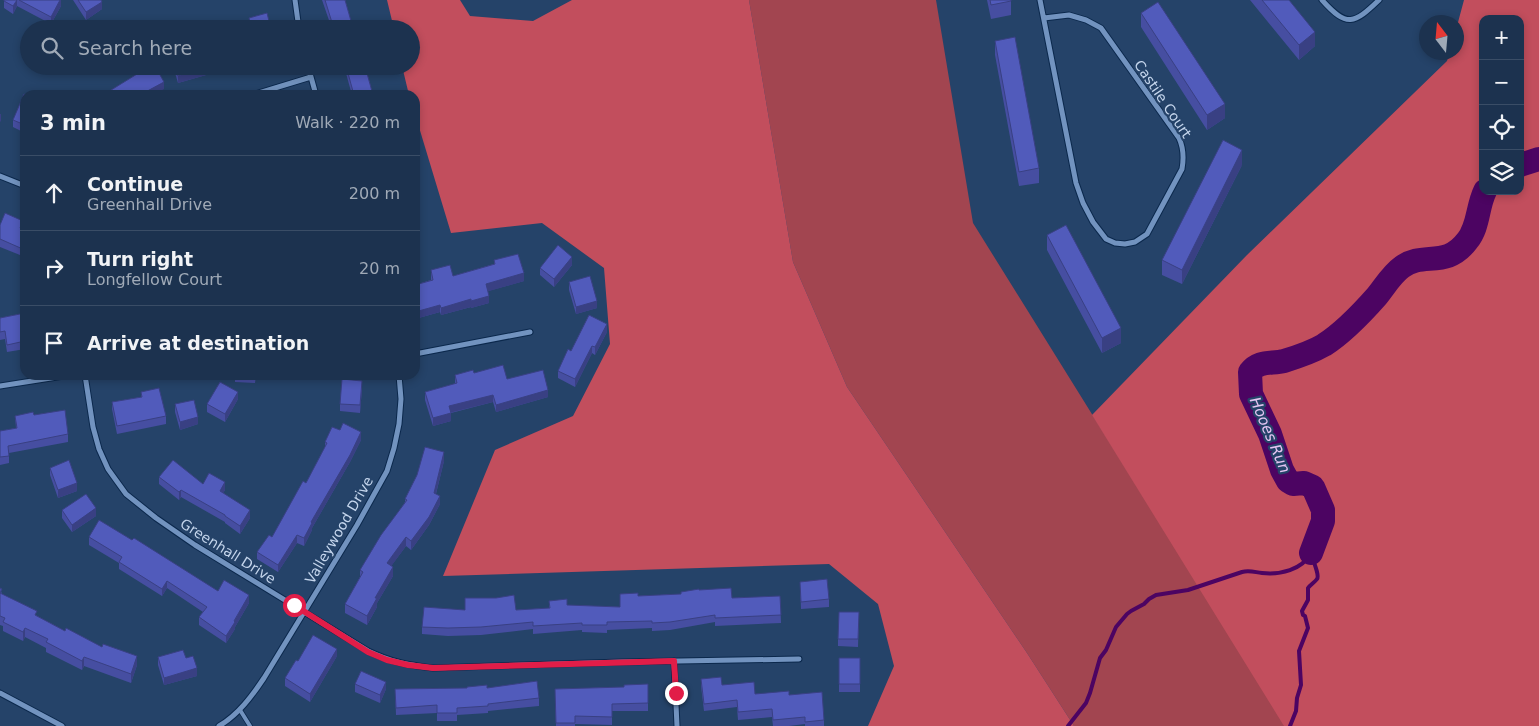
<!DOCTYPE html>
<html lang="en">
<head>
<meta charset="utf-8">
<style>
  body { margin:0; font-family:"DejaVu Sans",sans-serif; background:#253a56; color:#f1f3f6 }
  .controls { position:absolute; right:15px; top:15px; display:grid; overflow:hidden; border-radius:10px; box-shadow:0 2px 8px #0003 }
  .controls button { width:45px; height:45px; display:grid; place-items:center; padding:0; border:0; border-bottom:1px solid #3a4d66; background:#1c324f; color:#f1f3f6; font:25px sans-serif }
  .compass { position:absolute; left:1419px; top:15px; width:45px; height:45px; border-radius:50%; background:#1c324f; box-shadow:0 2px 8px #0003; rotate:344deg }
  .stop { position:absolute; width:15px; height:15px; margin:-11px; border:4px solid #e11d48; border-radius:50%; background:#fff }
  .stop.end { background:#e11d48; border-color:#fff; box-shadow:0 1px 5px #0008 }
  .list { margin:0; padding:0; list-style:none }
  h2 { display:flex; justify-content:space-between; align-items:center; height:65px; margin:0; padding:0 20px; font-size:21px }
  h2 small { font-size:16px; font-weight:400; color:#a0aab7 }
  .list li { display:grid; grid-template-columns:32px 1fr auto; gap:15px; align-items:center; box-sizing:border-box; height:75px; padding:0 20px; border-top:1px solid #3a4d66 }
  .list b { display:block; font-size:19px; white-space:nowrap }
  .list p { margin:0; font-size:16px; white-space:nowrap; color:#a0aab7 }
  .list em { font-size:16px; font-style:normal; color:#a0aab7 }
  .icon { flex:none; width:28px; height:28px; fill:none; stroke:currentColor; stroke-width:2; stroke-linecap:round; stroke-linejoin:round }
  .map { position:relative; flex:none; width:1539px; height:726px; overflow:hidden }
  .search { position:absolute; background:#1c324f; box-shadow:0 2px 8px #0003; left:20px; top:20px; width:400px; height:55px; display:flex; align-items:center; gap:12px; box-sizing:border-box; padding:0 18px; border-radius:28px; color:#a0aab7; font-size:19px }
  .panel { position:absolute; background:#1c324f; box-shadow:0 2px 8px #0003; left:20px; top:90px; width:400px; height:290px; border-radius:15px }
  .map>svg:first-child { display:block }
  .green { fill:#a24550 }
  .forest { fill:#c24e5d; fill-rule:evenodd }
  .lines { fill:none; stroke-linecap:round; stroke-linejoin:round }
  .stream { stroke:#4c0462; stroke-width:4 }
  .river { stroke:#4c0462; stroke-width:24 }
  .service-casing { stroke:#0b284c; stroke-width:5.5 }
  .minor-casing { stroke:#0b284c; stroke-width:7 }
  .service { stroke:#7293bf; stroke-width:4 }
  .minor { stroke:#7293bf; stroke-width:5 }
  .wall { fill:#464ea1 }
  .shaded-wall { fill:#394083 }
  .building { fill:#515bbb; stroke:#394083 }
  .route { stroke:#e11d48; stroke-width:6 }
  .labels { text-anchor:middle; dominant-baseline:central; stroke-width:4.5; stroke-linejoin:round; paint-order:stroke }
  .street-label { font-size:14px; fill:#c4d5ec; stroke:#254369 }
  .water-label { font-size:15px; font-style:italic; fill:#e4c4f2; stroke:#254369 }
</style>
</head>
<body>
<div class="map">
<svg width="1539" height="726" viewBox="0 0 1539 726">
  <rect width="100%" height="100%" fill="#254369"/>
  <!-- green -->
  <path class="green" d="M 749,0 L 936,0 L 973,223 L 1286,726 L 1074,726 L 1027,653 L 847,387 L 793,262 Z"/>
  <!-- forest -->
  <path class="forest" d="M 387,0 L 460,0 L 470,16 L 533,21 L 572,0 L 749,0 L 793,262 L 847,387 L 1027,653 L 1074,726 L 868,726 L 894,666 L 878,604 L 829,564 L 443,576 L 495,450 L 573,416 L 610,344 L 604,268 L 542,223 L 451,233 L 415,114 L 415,95 L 409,95 L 402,66 L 411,66 L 411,29 L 394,29 Z
    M 1464,0 L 1539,0 L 1539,726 L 1284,726 L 1092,415 L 1247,255 L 1447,61 L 1449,53 L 1456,52 L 1457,26 ZM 1483,19 L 1520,19 L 1520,191 L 1483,191 Z"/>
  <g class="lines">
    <!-- stream -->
    <path class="stream" d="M 1068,726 L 1086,703 L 1090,693 L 1100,658 L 1106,650 L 1116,627 L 1127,614 L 1131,611 L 1144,604 L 1149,599 L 1156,595 L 1188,590 L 1242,572 C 1249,570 1254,572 1262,573 C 1280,575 1302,570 1311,553
      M 1290,726 L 1296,711 L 1297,698 L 1301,685 L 1299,651 L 1308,628 L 1305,616 L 1303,615 L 1302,611 L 1308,600 L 1308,588 C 1310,585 1315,582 1317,579 C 1320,575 1312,559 1311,553"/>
    <!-- river -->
    <path class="river" d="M 1520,165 L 1539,159
      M 1311,553 L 1323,521 L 1323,510 L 1313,487 L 1304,483 L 1293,484 L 1288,481 L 1282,470 L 1270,434 L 1251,394 L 1250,372 C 1259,360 1271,364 1284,361 C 1297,357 1312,352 1324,345 C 1343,333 1362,313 1377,296 C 1385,286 1392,274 1402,267 C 1423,251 1446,269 1467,241 C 1479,227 1477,207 1485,191"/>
    <defs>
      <path id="service" d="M 240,710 L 250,726"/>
      <path id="minor" d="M 295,0 L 299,29
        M 1040,0 L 1076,183 L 1083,203 L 1093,222 L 1106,239 L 1115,243 L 1125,244 L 1135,242 L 1147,234 L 1182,169 C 1184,158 1184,149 1179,138 L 1101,28 L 1086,20 L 1069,15 L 1044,18
        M 1322,0 C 1347,28 1354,24 1379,0
        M 308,66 L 316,95
        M 252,95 L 311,77
        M 0,176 L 25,186
        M 415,354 L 530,332
        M 85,375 L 93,427 L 99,449 L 108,469 L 126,494 L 156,518 L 195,545 L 368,651 C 391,662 407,665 433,668 L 622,662 L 799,659
        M 0,386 L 70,375
        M 674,661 L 677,726
        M 0,693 L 62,726
        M 219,726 C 238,715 252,696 264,678 L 357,525 L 387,471 L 394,448 L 399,424 L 401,399 L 399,375"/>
    </defs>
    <!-- service casing -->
    <use href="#service" class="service-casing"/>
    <!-- minor casing -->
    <use href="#minor" class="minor-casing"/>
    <!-- service -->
    <use href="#service" class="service"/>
    <!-- minor -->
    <use href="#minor" class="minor"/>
  </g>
  <!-- wall -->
  <path class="wall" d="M 4,0 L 61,0 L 61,6 L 51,24 L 17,6 L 13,14 L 4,8 Z
    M 73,0 L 101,0 L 102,9 L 86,20 Z
    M 322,0 L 345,0 L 351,21 L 355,29 L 332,29 Z
    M 987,0 L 1011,0 L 1011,15 L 991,19 Z
    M 1250,0 L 1289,0 L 1315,46 L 1299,60 Z
    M 1141,13 L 1225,118 L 1207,130 L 1141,27 Z
    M 995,41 L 1039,168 L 1039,183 L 1019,186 L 995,55 Z
    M 173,66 L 226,66 L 213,70 L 213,73 L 178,83 Z
    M 344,66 L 365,66 L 373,95 L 352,95 Z
    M 25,95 L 25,133 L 13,127 L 13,120 Z
    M 1242,165 L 1182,284 L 1162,275 L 1162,260 Z
    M 0,225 L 25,229 L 25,257 L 0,247 Z
    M 1047,235 L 1121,343 L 1102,353 L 1047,250 Z
    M 494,260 L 524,281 L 488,291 L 489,303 L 471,308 L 471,307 L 441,315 L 440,312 L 415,319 L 415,285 L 431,280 L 431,270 L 453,276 L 494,264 Z
    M 572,265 L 554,287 L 540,275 L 540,268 Z
    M 569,282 L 597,308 L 576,314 L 569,290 Z
    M 25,313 L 25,349 L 7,352 L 5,339 L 0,340 L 0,318 Z
    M 607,332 L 595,355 L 592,353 L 575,387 L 558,378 L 558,371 L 571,351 Z
    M 474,373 L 507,379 L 548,397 L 496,412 L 493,402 L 451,413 L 451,421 L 433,426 L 425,400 L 425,392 L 455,384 L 455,375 Z
    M 235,375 L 256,375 L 255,383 L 235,382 Z
    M 362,388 L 360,413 L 340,411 L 340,404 Z
    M 141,392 L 166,416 L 166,424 L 117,434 L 112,409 L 112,402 L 141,397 Z
    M 238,399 L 225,422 L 207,412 L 207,404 Z
    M 175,404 L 198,424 L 180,430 L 175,412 Z
    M 34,415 L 68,434 L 68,442 L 9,453 L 9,463 L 0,465 L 0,431 L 16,428 L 15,416 Z
    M 361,440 L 350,462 L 312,528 L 312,530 L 304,546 L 297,543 L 278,572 L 257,559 L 257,552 L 272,537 L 306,483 L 325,448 L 325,442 Z
    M 444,461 L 436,494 L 440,504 L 429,525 L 411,550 L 406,546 L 391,566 L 393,576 L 377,603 L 377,607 L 367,625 L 345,613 L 345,604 L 360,577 L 360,570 L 405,502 L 405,499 Z
    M 50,468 L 77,491 L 58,498 L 50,475 Z
    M 159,477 L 203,484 L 225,490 L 223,493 L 250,518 L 240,534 L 225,523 L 225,522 L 181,497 L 179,500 L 159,484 Z
    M 62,510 L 96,516 L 72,532 L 62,518 Z
    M 89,537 L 218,591 L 249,603 L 235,627 L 235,629 L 226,643 L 199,625 L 199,617 L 203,612 L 167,588 L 162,596 L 119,569 L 119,563 L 89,545 Z
    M 800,582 L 829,599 L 829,607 L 801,609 Z
    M 0,588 L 2,594 L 37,616 L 65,631 L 137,665 L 131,683 L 84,666 L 82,670 L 46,652 L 46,648 L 25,637 L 23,641 L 3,631 L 3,626 L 0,625 Z
    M 699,590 L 732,598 L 780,596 L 781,623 L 715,626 L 715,622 L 670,630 L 652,631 L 652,628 L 607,630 L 607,633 L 582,632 L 582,630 L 533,634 L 533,629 L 481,635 L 448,636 L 422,634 L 422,627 L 516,610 L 549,608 L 549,601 L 567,605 L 620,607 L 638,596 L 681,594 Z
    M 859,612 L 858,647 L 838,646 L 838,639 Z
    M 337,656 L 310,702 L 285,686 L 285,678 Z
    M 158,657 L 186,658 L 197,676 L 164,685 L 158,665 Z
    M 839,658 L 860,658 L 860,692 L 839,692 Z
    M 701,679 L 755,694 L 789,695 L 824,720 L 824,726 L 805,726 L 805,724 L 789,726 L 773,726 L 772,717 L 738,720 L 737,707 L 704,711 L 701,686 Z
    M 355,684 L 386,689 L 380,703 L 355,692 Z
    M 648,684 L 648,711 L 612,711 L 612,725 L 575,724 L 575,726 L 556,726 L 555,689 L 624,687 Z
    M 487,688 L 539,698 L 539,706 L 488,711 L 488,713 L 457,715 L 457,721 L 437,721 L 437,713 L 396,715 L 395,689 Z"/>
  <!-- shaded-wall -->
  <path class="shaded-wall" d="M 17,0 L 17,6 L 13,14 L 13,6 Z
    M 60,0 L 61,0 L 61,6 L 51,24 L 51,17 Z
    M 102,2 L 102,9 L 86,20 L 86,12 Z
    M 1315,32 L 1315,46 L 1299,60 L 1299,45 Z
    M 212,66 L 226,66 L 213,70 L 213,73 L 178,83 L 178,76 Z
    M 164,82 L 164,89 L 153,95 L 140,95 Z
    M 1225,104 L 1225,118 L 1207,130 L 1207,115 Z
    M 0,114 L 1,114 L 1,121 L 0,122 Z
    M 1242,150 L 1242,165 L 1182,284 L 1182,270 Z
    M 23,221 L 23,228 L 20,236 L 20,228 Z
    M 572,257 L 572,265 L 554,287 L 554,279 Z
    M 524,273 L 524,281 L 486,292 L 486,284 Z
    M 489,296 L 489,303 L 471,308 L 471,301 Z
    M 471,299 L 471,307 L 441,315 L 441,308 Z
    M 597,301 L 597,308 L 576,314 L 576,307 Z
    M 440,305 L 440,312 L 415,319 L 415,312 Z
    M 607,324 L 607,332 L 595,355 L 595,347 Z
    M 1121,328 L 1121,343 L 1102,353 L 1102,338 Z
    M 592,346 L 592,353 L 575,387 L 575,379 Z
    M 362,381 L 362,388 L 360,413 L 360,405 Z
    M 548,390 L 548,397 L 496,412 L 496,405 Z
    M 238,392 L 238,399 L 225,422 L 225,414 Z
    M 493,395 L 493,402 L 449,413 L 449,406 Z
    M 451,413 L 451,421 L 433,426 L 433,418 Z
    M 198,417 L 198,424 L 180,430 L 180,422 Z
    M 361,432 L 361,440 L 350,462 L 312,528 L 312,530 L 304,546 L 304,538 L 311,522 Z
    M 444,452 L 444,461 L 434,501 L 434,493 Z
    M 225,482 L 225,490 L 220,499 L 220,491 Z
    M 77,483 L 77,491 L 58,498 L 58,490 Z
    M 181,490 L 181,497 L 179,500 L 179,492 Z
    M 440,496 L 440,504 L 429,525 L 411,550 L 411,541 Z
    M 96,508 L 96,516 L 72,532 L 72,525 Z
    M 250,510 L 250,518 L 240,534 L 240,526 Z
    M 297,535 L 297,543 L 278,572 L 278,565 Z
    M 406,537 L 406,546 L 387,572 L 387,563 Z
    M 393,567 L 393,576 L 377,603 L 377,607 L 367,625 L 367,616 L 375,598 Z
    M 167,581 L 167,588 L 162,596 L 162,589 Z
    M 249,595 L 249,603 L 235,627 L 235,629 L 226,643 L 226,636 Z
    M 25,628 L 25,637 L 23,641 L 23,632 Z
    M 337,649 L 337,656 L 310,702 L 310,694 Z
    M 137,656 L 137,665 L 131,683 L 131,674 Z
    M 84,657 L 84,666 L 82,670 L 82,661 Z
    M 197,668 L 197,676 L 164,685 L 164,678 Z
    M 386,682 L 386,689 L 380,703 L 380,695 Z"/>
  <!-- building -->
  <path class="building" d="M 4,0 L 17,0 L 13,6 L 4,1 Z
    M 19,0 L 60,0 L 51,17 Z
    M 78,0 L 101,0 L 102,2 L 86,12 Z
    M 325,0 L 345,0 L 351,21 L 352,20 L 355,29 L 334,29 Z
    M 990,0 L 1011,0 L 1011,1 L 991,5 Z
    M 1262,0 L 1289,0 L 1315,32 L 1299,45 Z
    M 1158,2 L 1225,104 L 1207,115 L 1141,13 Z
    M 267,13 L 271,29 L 228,29 L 250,22 L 249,18 Z
    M 1015,37 L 1039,168 L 1019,172 L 995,41 Z
    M 150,66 L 155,66 L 164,82 L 140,95 L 103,95 Z
    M 175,66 L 212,66 L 178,76 Z
    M 346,66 L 365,66 L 373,95 L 354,95 Z
    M 24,94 L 26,95 L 25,95 L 25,125 L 13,120 Z
    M 1223,140 L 1242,150 L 1182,270 L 1162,260 Z
    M 5,213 L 23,221 L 20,228 L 25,229 L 25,250 L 0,239 L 0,225 Z
    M 1066,225 L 1121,328 L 1102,338 L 1047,235 Z
    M 558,245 L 572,257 L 554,279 L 540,268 Z
    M 518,254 L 524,273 L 486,284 L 489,296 L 471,301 L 471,299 L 441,308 L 440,305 L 415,312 L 415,285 L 433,280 L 431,270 L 450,265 L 453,276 L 495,264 L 494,260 Z
    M 590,276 L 597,301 L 576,307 L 569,282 Z
    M 25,313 L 25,334 L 24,334 L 25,341 L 7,345 L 5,331 L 0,332 L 0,318 Z
    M 589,315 L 607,324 L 595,347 L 592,346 L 575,379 L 558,371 L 568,349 L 571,351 Z
    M 503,365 L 507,379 L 543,370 L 548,390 L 496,405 L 493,395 L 449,406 L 451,413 L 433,418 L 425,392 L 457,383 L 455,375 L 473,370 L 474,373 Z
    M 342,379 L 362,381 L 360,405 L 340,404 Z
    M 220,382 L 238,392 L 225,414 L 207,404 Z
    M 159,388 L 166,416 L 117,426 L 112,402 L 142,397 L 141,392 Z
    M 194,400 L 198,417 L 180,422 L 175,404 Z
    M 65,410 L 68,434 L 8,446 L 9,456 L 0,457 L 0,431 L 17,428 L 15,416 L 33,412 L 34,415 Z
    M 343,423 L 361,432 L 350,455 L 311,522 L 312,523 L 304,538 L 297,535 L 278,565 L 257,552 L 269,535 L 272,537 L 303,481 L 306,483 L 327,443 L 325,442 L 332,427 L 340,430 Z
    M 425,447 L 444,452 L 434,493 L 440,496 L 429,517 L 411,541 L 406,537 L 387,563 L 393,567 L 375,598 L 377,598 L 367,616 L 345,604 L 363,572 L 360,570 L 381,535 L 407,500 L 405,499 L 417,475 Z
    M 69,460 L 77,483 L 58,490 L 50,468 Z
    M 173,460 L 203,484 L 209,473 L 225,482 L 220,491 L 250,510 L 240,526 L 225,516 L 225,515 L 181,490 L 179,492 L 159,477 Z
    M 86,494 L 96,508 L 72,525 L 62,510 Z
    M 99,520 L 132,540 L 134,538 L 218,591 L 224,580 L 249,595 L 234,621 L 235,622 L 226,636 L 199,617 L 207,607 L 167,581 L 162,589 L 119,562 L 122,557 L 89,537 Z
    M 827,579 L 829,599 L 801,602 L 800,582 Z
    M 0,588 L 2,589 L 0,593 L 37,611 L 35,615 L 65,631 L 66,628 L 102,647 L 103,644 L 137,656 L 131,674 L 84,657 L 82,661 L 46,642 L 48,639 L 25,628 L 23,632 L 3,622 L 5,618 L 0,616 Z
    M 731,588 L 732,598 L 780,596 L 781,615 L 715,618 L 715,615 L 670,622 L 652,623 L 652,621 L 607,622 L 607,625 L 582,625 L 582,623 L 533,626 L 533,622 L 481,627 L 448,628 L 422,627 L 424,607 L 465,610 L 465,598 L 496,598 L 514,595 L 516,610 L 550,608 L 549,601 L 567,599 L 567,605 L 620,607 L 620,594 L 638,593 L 638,596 L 681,594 L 681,592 L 699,589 L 699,590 Z
    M 839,612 L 859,612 L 858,639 L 838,639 Z
    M 313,635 L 337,649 L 310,694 L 285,678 L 296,660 L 298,661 Z
    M 183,650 L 186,658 L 193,656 L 197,668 L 164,678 L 158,657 Z
    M 839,658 L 860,658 L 860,684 L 839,684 Z
    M 361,671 L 386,682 L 380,695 L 355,684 Z
    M 721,677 L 722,685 L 754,682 L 755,694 L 789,691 L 789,695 L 822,692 L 824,720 L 805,722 L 805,717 L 773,720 L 772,709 L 738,712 L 737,700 L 704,704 L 701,679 Z
    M 537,681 L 539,698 L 488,704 L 488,706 L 457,708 L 457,713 L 437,713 L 437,705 L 396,708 L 395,689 L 467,688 L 467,687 L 487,685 L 487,688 Z
    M 648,684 L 648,703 L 612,704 L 612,717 L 575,716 L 575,723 L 556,723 L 555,689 L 624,687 L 624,685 Z"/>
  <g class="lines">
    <!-- route -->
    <path class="route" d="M 294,605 L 368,652 L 387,660 L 408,665 L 433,668 L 674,661 L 676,693"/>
  </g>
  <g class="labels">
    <!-- street labels -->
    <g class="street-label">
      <text transform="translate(1163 99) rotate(56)">Castile Court</text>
      <text transform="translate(339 530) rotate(-60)">Valleywood Drive</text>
      <text transform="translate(228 551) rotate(32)">Greenhall Drive</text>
    </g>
    <!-- water labels -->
    <g class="water-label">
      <text transform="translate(1270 435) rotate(67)">Hooes Run</text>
    </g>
  </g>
</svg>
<div class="controls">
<button>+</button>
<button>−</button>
<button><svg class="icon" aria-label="locate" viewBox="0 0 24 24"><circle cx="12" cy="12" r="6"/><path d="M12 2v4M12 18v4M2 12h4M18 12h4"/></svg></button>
<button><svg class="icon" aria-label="layers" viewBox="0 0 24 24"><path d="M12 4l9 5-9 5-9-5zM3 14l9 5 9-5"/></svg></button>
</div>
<svg class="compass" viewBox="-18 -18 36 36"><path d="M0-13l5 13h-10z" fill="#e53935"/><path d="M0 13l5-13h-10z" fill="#a0aab7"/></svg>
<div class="stop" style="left:294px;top:605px"></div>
<div class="stop end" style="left:676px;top:693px"></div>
<div class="search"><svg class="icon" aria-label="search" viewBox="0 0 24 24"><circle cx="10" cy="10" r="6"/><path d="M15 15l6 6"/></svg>Search here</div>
<section class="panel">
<h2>3 min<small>Walk · 220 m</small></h2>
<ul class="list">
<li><svg class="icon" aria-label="ahead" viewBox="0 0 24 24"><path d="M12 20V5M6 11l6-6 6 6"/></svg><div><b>Continue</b><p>Greenhall Drive</p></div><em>200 m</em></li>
<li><svg class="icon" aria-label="right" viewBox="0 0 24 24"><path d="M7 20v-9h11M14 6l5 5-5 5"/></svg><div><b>Turn right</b><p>Longfellow Court</p></div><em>20 m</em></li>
<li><svg class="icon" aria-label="arrive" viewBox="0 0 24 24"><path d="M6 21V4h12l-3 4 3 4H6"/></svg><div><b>Arrive at destination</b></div></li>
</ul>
</section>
</div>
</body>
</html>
